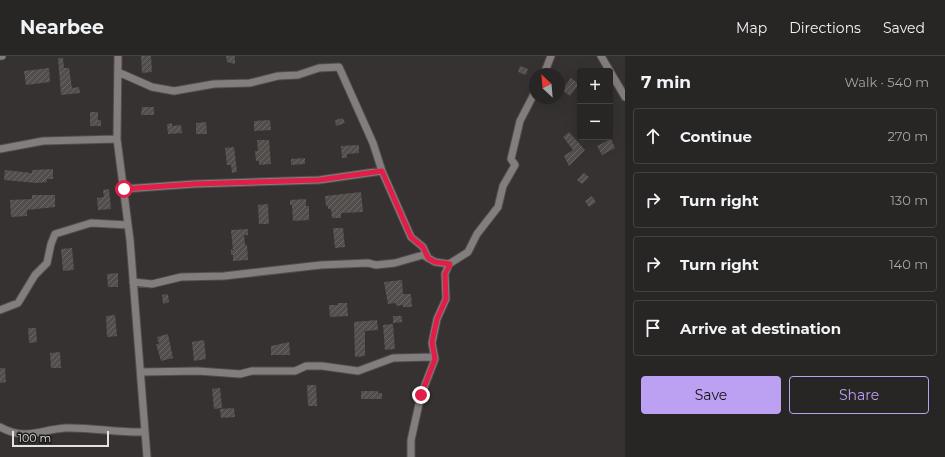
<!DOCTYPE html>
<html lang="en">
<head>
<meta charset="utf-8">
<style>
  body { margin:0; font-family:Montserrat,sans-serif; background:#302e2d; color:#f1f3f6 }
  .controls { position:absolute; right:12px; top:12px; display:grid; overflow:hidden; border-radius:4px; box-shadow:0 4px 16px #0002 }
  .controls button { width:36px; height:36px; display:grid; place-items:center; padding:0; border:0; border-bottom:1px solid #444342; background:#282625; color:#f1f3f6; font:20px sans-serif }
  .compass { position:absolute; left:529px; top:12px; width:36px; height:36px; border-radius:50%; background:#282625; box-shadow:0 4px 16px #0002; rotate:334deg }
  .scale { position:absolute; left:12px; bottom:10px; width:97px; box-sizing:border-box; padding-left:4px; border:2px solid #e4e1e1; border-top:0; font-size:11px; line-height:14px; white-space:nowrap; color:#e4e1e1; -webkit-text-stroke:3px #1c1a1a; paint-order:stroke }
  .stop { position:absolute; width:12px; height:12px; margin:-9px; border:3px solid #e11d48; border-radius:50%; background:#fff }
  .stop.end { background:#e11d48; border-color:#fff; box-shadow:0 1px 4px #0008 }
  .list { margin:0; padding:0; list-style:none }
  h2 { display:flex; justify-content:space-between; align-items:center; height:52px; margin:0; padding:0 16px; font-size:17px }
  h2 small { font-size:13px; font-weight:400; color:#a5a5a7 }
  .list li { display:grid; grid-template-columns:26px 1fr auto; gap:12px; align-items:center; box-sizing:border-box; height:56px; margin:0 8px 8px; padding:0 8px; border:1px solid #444342; border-radius:4px }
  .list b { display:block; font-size:15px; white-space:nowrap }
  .list em { font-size:13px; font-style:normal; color:#a5a5a7 }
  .actions { display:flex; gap:8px; padding:12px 16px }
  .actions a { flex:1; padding:9px 0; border:1px solid #bca0f2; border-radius:4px; text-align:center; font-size:14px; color:#bca0f2 }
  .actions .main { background:#bca0f2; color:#111 }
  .icon { flex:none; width:22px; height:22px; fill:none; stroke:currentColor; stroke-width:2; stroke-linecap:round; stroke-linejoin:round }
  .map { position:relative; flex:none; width:625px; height:401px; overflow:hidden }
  header { display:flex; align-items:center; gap:24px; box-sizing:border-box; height:56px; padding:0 20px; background:#282625; border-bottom:1px solid #444342 }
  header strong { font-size:19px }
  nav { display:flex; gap:22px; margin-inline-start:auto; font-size:14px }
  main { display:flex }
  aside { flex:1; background:#282625 }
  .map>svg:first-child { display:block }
  .building { fill:url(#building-hatch) }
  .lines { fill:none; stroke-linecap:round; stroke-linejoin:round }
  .street-casing { stroke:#514e4d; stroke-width:9 }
  .street { stroke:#837e7d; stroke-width:7 }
  .route { stroke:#e11d48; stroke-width:5 }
</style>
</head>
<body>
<header>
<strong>Nearbee</strong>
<nav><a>Map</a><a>Directions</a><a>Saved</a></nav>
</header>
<main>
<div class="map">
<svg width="625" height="401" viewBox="0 0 625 401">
  <defs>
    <pattern id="building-hatch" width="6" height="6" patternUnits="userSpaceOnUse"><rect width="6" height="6" fill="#524e4c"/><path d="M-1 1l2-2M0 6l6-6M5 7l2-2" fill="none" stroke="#6b6766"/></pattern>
  </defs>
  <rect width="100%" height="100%" fill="#363231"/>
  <!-- building -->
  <path class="building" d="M 141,0 L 151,0 L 152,16 L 142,17 Z
    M 226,0 L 235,0 L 235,8 L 227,6 Z
    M 58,2 L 63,2 L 64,12 L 69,12 L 72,32 L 79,31 L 80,37 L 61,39 Z
    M 520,10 L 528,13 L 526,19 L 518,16 Z
    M 49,12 L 50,26 L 26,29 L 24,15 Z
    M 571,22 L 579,28 L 570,40 L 562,34 Z
    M 142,51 L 154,51 L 154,59 L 141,59 Z
    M 90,56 L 98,56 L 98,64 L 101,64 L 101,70 L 90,70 Z
    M 343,62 L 345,67 L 336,70 L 335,64 Z
    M 270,64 L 271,74 L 254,75 L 254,65 Z
    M 206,66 L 207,78 L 196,78 L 196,67 Z
    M 172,67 L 172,70 L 181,69 L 182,77 L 168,78 L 167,68 Z
    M 569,76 L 585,94 L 569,110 L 564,100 L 573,94 L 563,81 Z
    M 611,83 L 615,92 L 602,99 L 597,90 Z
    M 257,84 L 269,84 L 271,108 L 259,109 L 259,105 L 256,105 L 255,95 L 258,95 Z
    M 359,89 L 359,97 L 347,98 L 347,102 L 342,102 L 341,90 Z
    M 234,91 L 237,116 L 232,117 L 231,109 L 227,109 L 225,92 Z
    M 305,102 L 305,108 L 291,109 L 291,103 Z
    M 53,113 L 53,123 L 47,123 L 47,126 L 37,127 L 4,124 L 5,114 L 32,117 L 32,114 Z
    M 584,117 L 589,121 L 582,128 L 577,124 Z
    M 109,133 L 111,153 L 98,154 L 97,142 L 104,141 L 103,134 Z
    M 361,136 L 363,156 L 341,157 L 341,162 L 332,162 L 331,153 L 328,153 L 328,150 L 326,150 L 325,140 Z
    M 32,139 L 55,139 L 55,151 L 27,154 L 27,160 L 11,161 L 10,144 L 32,143 Z
    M 592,140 L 596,146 L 589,151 L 585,145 Z
    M 306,143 L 306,150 L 309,150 L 309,164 L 293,165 L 292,149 L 290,149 L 290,144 Z
    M 268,148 L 269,168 L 259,168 L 258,149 Z
    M 333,172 L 343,172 L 345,191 L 335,192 Z
    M 248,173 L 248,179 L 244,179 L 245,189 L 247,189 L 248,204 L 233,205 L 233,199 L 231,199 L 231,194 L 233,194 L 231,174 Z
    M 72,192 L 74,214 L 63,215 L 61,193 Z
    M 118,217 L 118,231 L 108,231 L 107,218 Z
    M 402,224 L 403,238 L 411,238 L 412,251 L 403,251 L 403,249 L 396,250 L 396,247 L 388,248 L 384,226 Z
    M 168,238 L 169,246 L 163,248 L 162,239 Z
    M 338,247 L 347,247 L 348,260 L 330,261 L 329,249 L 338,249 Z
    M 115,259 L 117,280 L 107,281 L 106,260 Z
    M 393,260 L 402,260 L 402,266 L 393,267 Z
    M 377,264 L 378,274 L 365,275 L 365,300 L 355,301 L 354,266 Z
    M 393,268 L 395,293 L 385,294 L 383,269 Z
    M 28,272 L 36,272 L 37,286 L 29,287 Z
    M 168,278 L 173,302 L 161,305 L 156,288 L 159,288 L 157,281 Z
    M 204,284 L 206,303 L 194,305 L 192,286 Z
    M 289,286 L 290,299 L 271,299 L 271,290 Z
    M 60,296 L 61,312 L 51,312 L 50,297 Z
    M 0,312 L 5,312 L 6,326 L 0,327 Z
    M 307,329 L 316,329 L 317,350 L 308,350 Z
    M 220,332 L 222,352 L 214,353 L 212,333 Z
    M 361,335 L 378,335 L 378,337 L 382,337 L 382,343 L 361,343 Z
    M 234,352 L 235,361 L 221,362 L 220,353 Z"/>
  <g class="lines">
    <defs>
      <path id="street" d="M 0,0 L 2,0
        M 118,0 L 117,83 L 130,184 L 147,401
        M 601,0 L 625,41
        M 118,16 L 152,31 L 174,35 L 214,28 L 250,27 L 278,20 L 298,19 L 319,12 L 339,11 L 373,87 L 382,115
        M 544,18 L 551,0
        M 0,93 L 43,85 L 117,83
        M 123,133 L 194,128 L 319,124 L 382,115 L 411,181 L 423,191 L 428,202
        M 133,226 L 152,228 L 181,221 L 224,220 L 321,209 L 368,207 L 376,209 L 395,207 L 423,199 L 435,206 L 449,208
        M 0,254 L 18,247 L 35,219 L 47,207 L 51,188 L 55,178 L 91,167 L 128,169
        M 141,316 L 198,315 L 240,318 L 252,315 L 295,315 L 306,310 L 322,310 L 358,315 L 393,302 L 434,301
        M 0,371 C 26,385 39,374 65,372 C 92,371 118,377 145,376
        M 411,401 L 411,384 L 421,339 L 435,303 L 432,287 L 437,263 L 446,243 L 445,218 L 449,208 L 468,196 L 477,178 L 498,151 L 503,130 L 515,109 L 511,103 L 520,65 L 535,36"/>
    </defs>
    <!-- street casing -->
    <use href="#street" class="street-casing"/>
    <!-- street -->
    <use href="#street" class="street"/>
  </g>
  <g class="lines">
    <!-- route -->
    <path class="route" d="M 124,133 L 194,128 L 319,124 L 382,115 L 411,181 L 423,191 L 428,202 L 435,206 L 450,208 L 445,218 L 446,243 L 437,263 L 432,286 L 435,303 L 421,339"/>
  </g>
</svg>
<div class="controls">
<button>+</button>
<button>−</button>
</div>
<svg class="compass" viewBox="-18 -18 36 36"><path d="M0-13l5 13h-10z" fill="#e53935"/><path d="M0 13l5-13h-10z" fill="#a5a5a7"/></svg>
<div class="scale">100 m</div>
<div class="stop" style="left:124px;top:133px"></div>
<div class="stop end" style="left:421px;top:339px"></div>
</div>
<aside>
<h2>7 min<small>Walk · 540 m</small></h2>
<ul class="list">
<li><svg class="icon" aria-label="ahead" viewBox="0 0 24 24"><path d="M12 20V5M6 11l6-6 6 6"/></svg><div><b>Continue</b></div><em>270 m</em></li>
<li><svg class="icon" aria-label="right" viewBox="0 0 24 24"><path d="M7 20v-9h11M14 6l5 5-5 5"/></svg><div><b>Turn right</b></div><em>130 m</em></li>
<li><svg class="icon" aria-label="right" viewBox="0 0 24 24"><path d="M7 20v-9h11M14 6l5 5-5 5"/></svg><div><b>Turn right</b></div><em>140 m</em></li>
<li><svg class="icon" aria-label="arrive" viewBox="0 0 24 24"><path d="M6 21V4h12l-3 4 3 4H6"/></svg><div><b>Arrive at destination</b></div></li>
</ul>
<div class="actions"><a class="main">Save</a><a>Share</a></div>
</aside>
</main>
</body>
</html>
